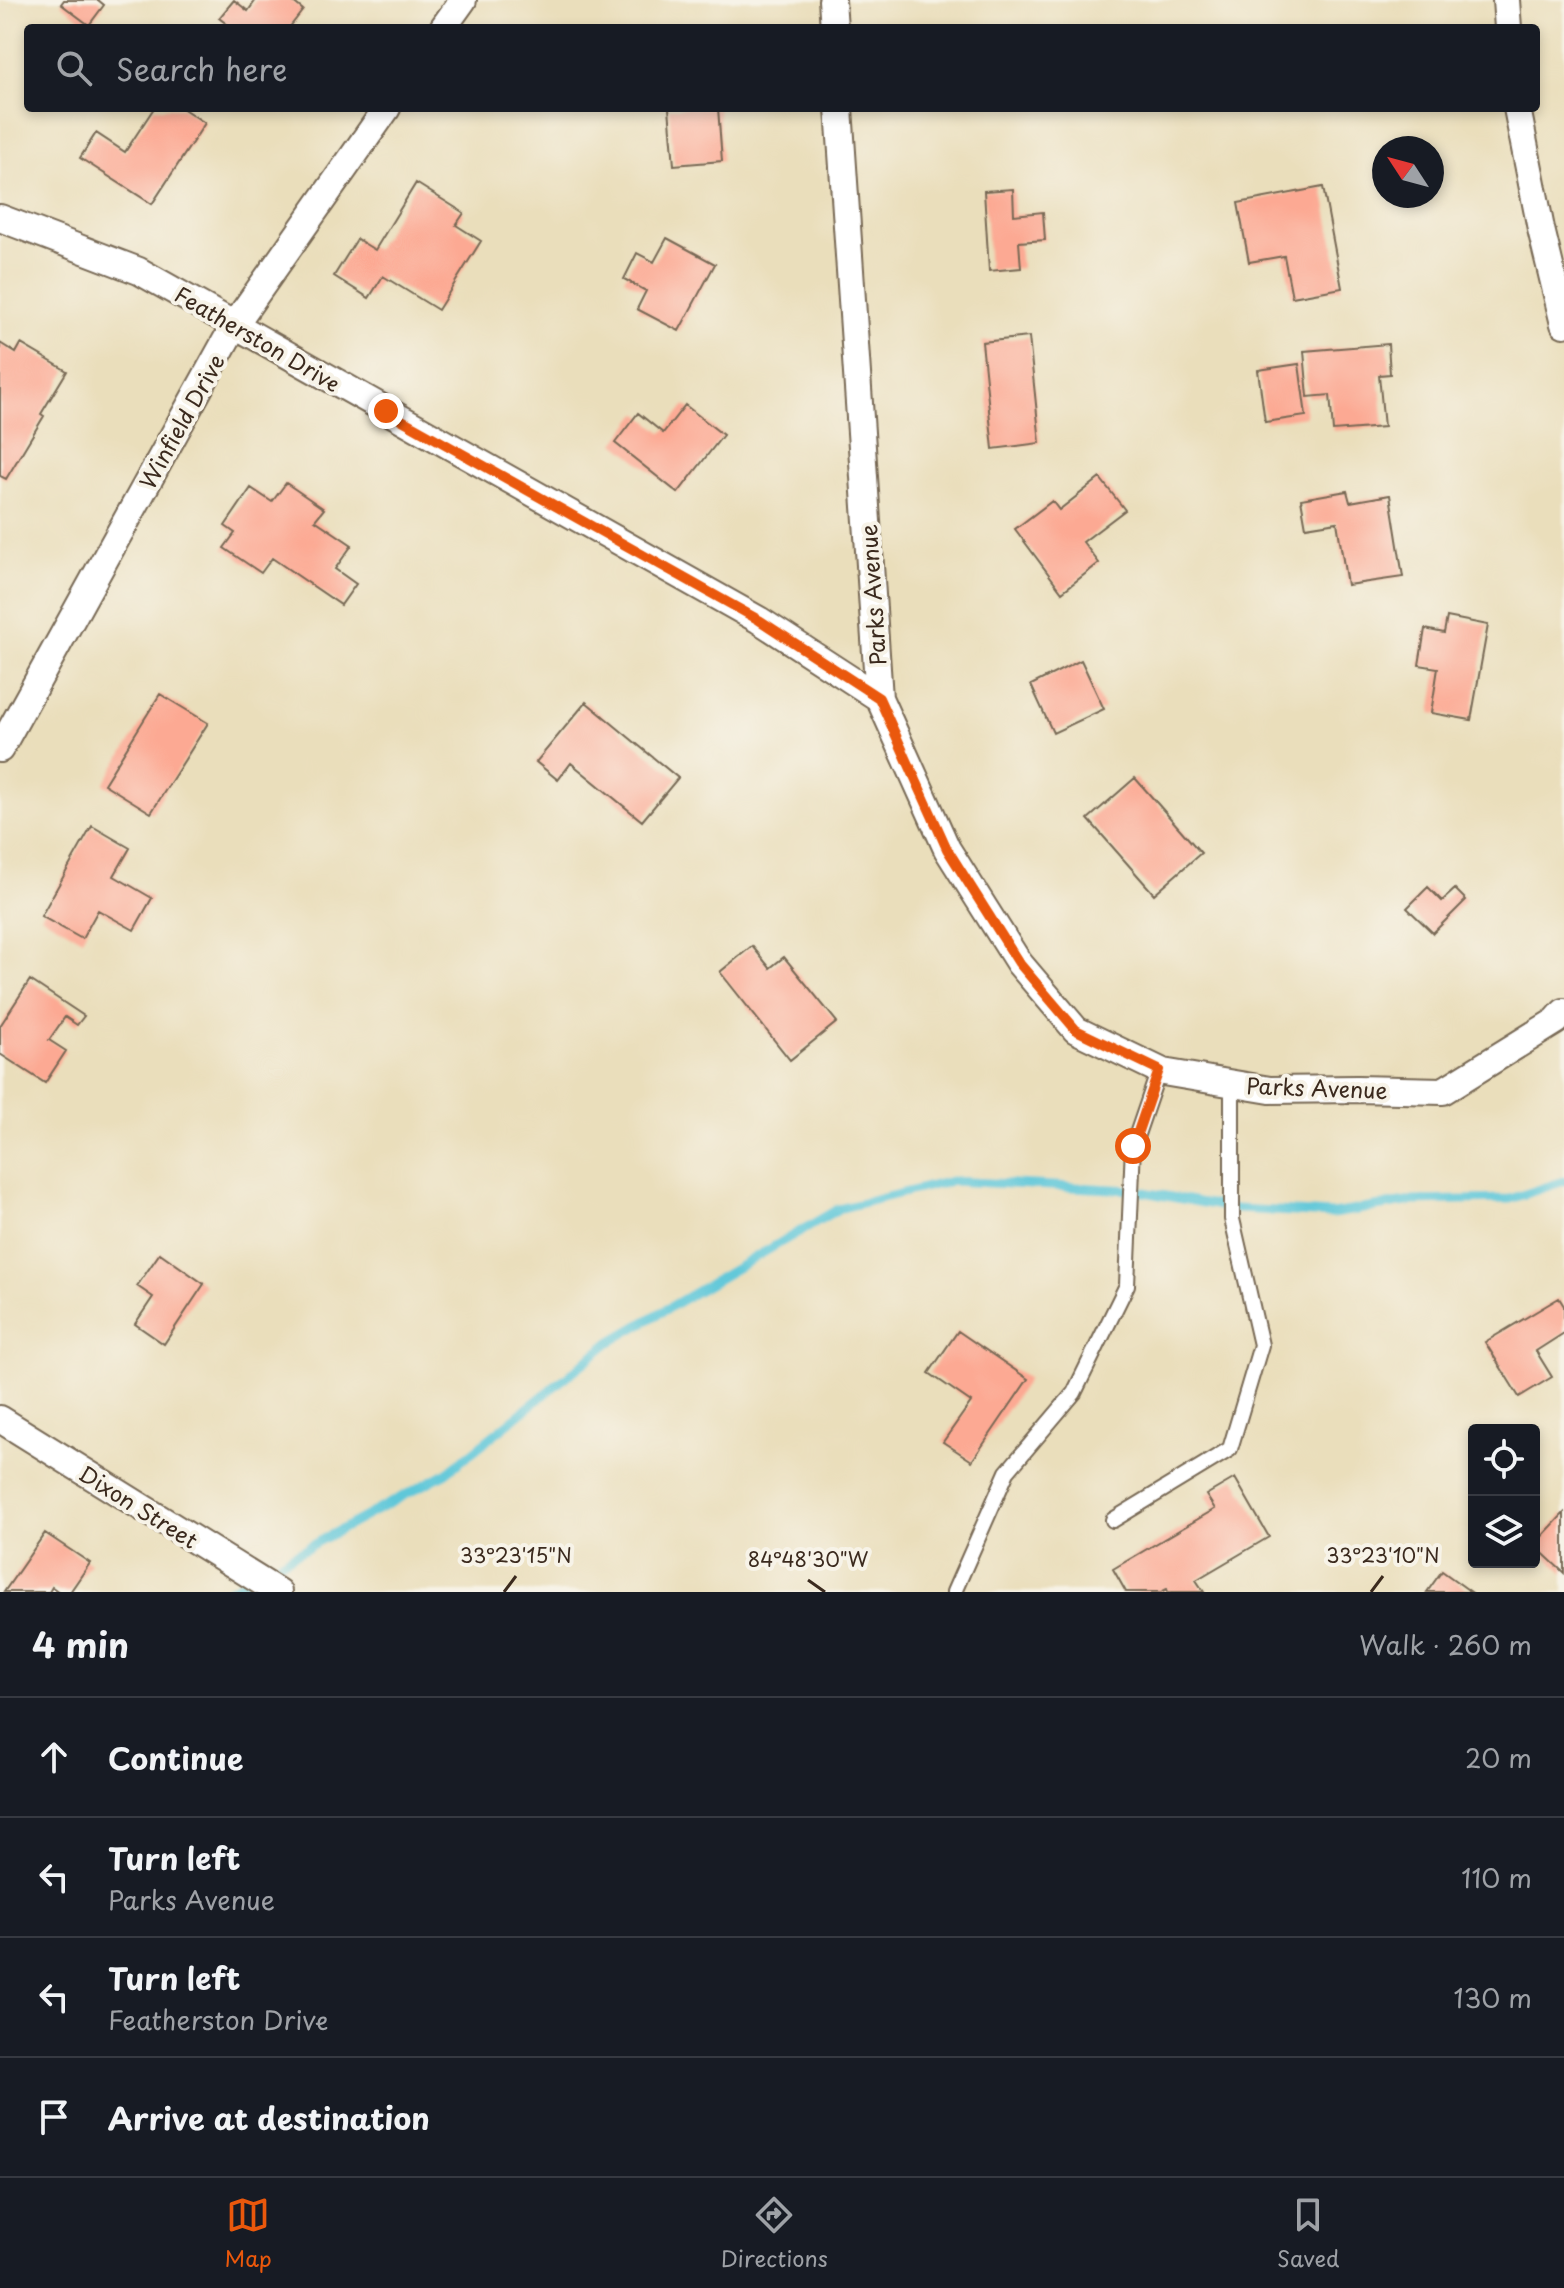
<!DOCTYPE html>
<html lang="en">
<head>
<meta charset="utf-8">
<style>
  body { margin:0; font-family:"Playpen Sans",sans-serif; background:#20242c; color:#f1f3f6 }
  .controls { position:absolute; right:24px; bottom:24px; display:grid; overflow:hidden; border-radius:8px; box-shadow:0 4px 12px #0003 }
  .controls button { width:72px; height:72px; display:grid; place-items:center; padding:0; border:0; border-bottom:2px solid #363941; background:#171b24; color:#f1f3f6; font:40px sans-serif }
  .compass { position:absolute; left:1372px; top:136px; width:72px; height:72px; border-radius:50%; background:#171b24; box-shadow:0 4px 12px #0003; rotate:306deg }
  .stop { position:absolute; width:24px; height:24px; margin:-18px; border:6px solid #ea580c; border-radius:50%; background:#fff }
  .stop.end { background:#ea580c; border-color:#fff; box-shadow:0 2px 8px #0008 }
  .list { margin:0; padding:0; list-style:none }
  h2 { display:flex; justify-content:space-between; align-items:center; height:104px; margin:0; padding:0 32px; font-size:34px }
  h2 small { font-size:26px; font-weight:400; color:#9ea1a6 }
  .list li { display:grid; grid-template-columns:52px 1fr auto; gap:24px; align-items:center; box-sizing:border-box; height:120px; padding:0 32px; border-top:2px solid #363941 }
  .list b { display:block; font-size:30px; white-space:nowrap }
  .list p { margin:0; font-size:26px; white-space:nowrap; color:#9ea1a6 }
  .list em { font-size:26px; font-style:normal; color:#9ea1a6 }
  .icon { flex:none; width:44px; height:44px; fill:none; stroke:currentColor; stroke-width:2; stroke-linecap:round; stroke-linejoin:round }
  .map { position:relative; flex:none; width:1564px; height:1592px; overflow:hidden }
  .search { position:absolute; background:#171b24; box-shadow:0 4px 12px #0003; left:24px; right:24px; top:24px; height:88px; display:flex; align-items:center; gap:20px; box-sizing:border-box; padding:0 28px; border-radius:8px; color:#9ea1a6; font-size:30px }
  .sheet { height:584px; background:#171b24 }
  nav { display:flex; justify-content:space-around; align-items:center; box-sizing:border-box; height:112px; border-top:2px solid #363941; background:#171b24; font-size:22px; color:#9ea1a6 }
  nav a { display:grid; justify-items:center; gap:4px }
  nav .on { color:#ea580c }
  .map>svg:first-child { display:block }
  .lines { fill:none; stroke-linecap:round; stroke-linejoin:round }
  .stream { stroke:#5ec7d9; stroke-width:9 }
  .building { fill:#fca993 }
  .lane-casing { stroke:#786955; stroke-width:18 }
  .street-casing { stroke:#786955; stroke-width:30 }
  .lane { stroke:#fff; stroke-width:14 }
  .street { stroke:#fff; stroke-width:26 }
  .route { stroke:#ea580c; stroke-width:10 }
  .ticks { fill:none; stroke:#3b2a1e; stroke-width:3 }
  .labels { text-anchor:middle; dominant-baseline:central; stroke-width:8; stroke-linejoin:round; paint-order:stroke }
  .street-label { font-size:22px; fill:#3b2a1e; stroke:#f7f3e8 }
  .ticks-label { font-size:20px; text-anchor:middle; fill:#3b2a1e; stroke:#f7f3e8; stroke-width:8; stroke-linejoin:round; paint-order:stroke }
</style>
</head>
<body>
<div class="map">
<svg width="1564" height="1592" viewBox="0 0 1564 1592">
  <rect width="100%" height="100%" fill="#f7f3e8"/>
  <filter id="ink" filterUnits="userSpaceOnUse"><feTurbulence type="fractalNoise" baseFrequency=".0125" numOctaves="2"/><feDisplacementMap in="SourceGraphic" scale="16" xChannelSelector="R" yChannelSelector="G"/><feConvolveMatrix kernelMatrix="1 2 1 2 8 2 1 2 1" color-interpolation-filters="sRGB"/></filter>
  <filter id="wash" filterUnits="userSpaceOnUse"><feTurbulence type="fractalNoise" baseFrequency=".006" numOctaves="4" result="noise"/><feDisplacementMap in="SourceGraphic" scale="32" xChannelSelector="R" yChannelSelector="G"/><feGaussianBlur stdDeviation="1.8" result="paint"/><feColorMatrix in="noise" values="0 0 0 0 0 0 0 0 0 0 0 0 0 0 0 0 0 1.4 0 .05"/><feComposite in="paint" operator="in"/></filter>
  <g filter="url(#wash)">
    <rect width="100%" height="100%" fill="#eadebb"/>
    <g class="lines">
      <!-- stream -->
      <path class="stream" d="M 225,1592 L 446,1473 L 610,1342 L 838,1209 L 951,1181 L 1133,1190 L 1236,1209 L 1332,1214 L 1413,1201 L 1510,1199 L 1564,1181"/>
    </g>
    <g id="blocks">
      <!-- building -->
      <path class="building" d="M 64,0 L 98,0 L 104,5 L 89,25 L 61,4 Z
        M 234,0 L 248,11 L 256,0 L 291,0 L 303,10 L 289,28 L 232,28 L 219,18 Z
        M 154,108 L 182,108 L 205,123 L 152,204 L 80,158 L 96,133 L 125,152 Z
        M 669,108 L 718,108 L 722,161 L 674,165 Z
        M 416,183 L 464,213 L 456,225 L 481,241 L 438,310 L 383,276 L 369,298 L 334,276 L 357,239 L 375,250 Z
        M 1323,187 L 1342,288 L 1292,297 L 1284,256 L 1249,262 L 1238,203 Z
        M 1013,189 L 1014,215 L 1043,212 L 1045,240 L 1019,242 L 1021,268 L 989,271 L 984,191 Z
        M 667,238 L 715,264 L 679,331 L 637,309 L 646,291 L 624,279 L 637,253 L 654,262 Z
        M 1029,337 L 1040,443 L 993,449 L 982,342 Z
        M 0,343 L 16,353 L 21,344 L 67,371 L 41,414 L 44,416 L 6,479 L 0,476 Z
        M 1388,344 L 1390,374 L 1379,375 L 1384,427 L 1333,431 L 1330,395 L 1308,397 L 1304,351 Z
        M 1299,364 L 1306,416 L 1265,422 L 1258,370 Z
        M 685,405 L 723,435 L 678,493 L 615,443 L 638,413 L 663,433 Z
        M 1100,478 L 1125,510 L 1083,542 L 1099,563 L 1062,592 L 1015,529 L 1052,501 L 1059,510 Z
        M 286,483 L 324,509 L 315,520 L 352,545 L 335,569 L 356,584 L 341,605 L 272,558 L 261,573 L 224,548 L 235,533 L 225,526 L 251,488 L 272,502 Z
        M 1347,491 L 1350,502 L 1390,495 L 1403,577 L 1347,585 L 1337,522 L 1306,527 L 1301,499 Z
        M 1447,617 L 1488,625 L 1471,720 L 1431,713 L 1438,668 L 1419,665 L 1425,629 L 1444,633 Z
        M 1081,660 L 1104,709 L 1053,733 L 1031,685 Z
        M 160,694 L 208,723 L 151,813 L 104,784 Z
        M 586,702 L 678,778 L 642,821 L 571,763 L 558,780 L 536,762 Z
        M 1135,778 L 1201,853 L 1154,894 L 1088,819 Z
        M 92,826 L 130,848 L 114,876 L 152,898 L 134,930 L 98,910 L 82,939 L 41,916 Z
        M 1428,887 L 1442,901 L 1455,889 L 1466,900 L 1433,933 L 1407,908 Z
        M 752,946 L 770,968 L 784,957 L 837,1022 L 790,1060 L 720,972 Z
        M 30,980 L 84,1016 L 77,1025 L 65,1017 L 49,1040 L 66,1051 L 45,1083 L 0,1054 L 0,1026 Z
        M 160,1253 L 204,1284 L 164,1344 L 135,1324 L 153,1297 L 137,1286 Z
        M 1559,1298 L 1564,1306 L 1564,1333 L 1536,1351 L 1552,1377 L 1519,1397 L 1485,1342 Z
        M 958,1331 L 1028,1379 L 972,1461 L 943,1442 L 971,1402 L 929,1373 Z
        M 1235,1478 L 1269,1537 L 1196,1580 L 1204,1592 L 1168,1592 L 1167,1589 L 1161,1592 L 1126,1592 L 1113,1569 L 1215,1509 L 1206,1495 Z
        M 1564,1513 L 1564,1573 L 1534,1545 Z
        M 45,1533 L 90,1563 L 70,1592 L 59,1592 L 52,1587 L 49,1592 L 4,1592 Z
        M 1442,1571 L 1471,1592 L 1427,1592 Z"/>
    </g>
  </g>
  <g filter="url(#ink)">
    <use href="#blocks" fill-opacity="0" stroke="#786955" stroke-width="2"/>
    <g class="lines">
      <defs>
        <path id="lane" d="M 1113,1520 L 1230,1449 L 1261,1345 L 1232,1219 L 1232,1084
          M 954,1592 L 1007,1472 L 1074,1393 L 1127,1285 L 1133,1146 L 1159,1070"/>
        <path id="street" d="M 832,0 L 834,28
          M 1506,0 L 1508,28
          M 443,28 L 463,0
          M 839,108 L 879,698 L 947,849 L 1019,963 L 1076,1030 L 1163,1072 L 1270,1090 L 1357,1089 L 1443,1091 L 1556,1021 L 1564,1012
          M 1517,108 L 1541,229 L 1564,324
          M 0,218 L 139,271 L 759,620 L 879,698
          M 0,749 L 235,324 L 387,108
          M 0,1419 L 278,1592"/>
      </defs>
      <!-- lane casing -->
      <use href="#lane" class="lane-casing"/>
      <!-- street casing -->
      <use href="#street" class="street-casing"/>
      <!-- lane -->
      <use href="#lane" class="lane"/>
      <!-- street -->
      <use href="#street" class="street"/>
    </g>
  </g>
  <g class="lines" filter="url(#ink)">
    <!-- route -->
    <path class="route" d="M 386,411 L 759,620 L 879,698 L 947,849 L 1019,963 L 1076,1030 L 1159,1070 L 1133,1146"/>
  </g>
  <!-- ticks -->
  <path class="ticks" d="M 808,1580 L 825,1592M 504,1592 L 516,1576M 1371,1592 L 1383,1576"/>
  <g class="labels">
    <!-- street labels -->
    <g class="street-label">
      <text transform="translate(258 338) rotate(30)">Featherston Drive</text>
      <text transform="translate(181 421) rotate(-61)">Winfield Drive</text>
      <text transform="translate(872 595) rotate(-94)">Parks Avenue</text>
      <text transform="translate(1317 1087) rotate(2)">Parks Avenue</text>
      <text transform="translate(139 1506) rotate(32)">Dixon Street</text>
    </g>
  </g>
  <g class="ticks-label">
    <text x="516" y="1563">33°23'15"N</text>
    <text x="1383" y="1563">33°23'10"N</text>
    <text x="808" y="1567">84°48'30"W</text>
  </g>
</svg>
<div class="controls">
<button><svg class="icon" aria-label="locate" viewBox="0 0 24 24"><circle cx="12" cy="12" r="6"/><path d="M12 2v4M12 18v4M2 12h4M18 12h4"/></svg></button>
<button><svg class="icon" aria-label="layers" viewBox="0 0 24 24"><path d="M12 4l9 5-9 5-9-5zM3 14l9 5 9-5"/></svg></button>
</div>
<svg class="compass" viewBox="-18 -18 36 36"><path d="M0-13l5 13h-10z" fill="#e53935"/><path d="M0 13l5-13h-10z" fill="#9ea1a6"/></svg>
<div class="stop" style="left:1133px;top:1146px"></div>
<div class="stop end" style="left:386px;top:411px"></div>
<div class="search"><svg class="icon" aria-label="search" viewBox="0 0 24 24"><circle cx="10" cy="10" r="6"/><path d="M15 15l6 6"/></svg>Search here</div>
</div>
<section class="sheet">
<h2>4 min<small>Walk · 260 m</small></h2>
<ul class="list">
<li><svg class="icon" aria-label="ahead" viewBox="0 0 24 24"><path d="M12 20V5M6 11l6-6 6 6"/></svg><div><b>Continue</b></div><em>20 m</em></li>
<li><svg class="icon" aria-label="left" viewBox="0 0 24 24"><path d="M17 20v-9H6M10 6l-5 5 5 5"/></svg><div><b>Turn left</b><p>Parks Avenue</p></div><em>110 m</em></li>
<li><svg class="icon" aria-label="left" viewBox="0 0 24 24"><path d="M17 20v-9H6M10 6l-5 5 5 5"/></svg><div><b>Turn left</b><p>Featherston Drive</p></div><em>130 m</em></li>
<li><svg class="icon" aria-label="arrive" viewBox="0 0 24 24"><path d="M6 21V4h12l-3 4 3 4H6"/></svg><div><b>Arrive at destination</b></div></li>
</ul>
</section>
<nav>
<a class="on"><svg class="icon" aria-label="map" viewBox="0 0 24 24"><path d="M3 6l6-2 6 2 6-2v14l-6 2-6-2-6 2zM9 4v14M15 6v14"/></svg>Map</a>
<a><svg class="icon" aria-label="directions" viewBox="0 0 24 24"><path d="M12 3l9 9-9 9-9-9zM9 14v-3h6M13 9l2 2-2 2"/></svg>Directions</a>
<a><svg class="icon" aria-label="saved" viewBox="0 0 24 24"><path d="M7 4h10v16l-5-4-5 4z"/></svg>Saved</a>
</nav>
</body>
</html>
